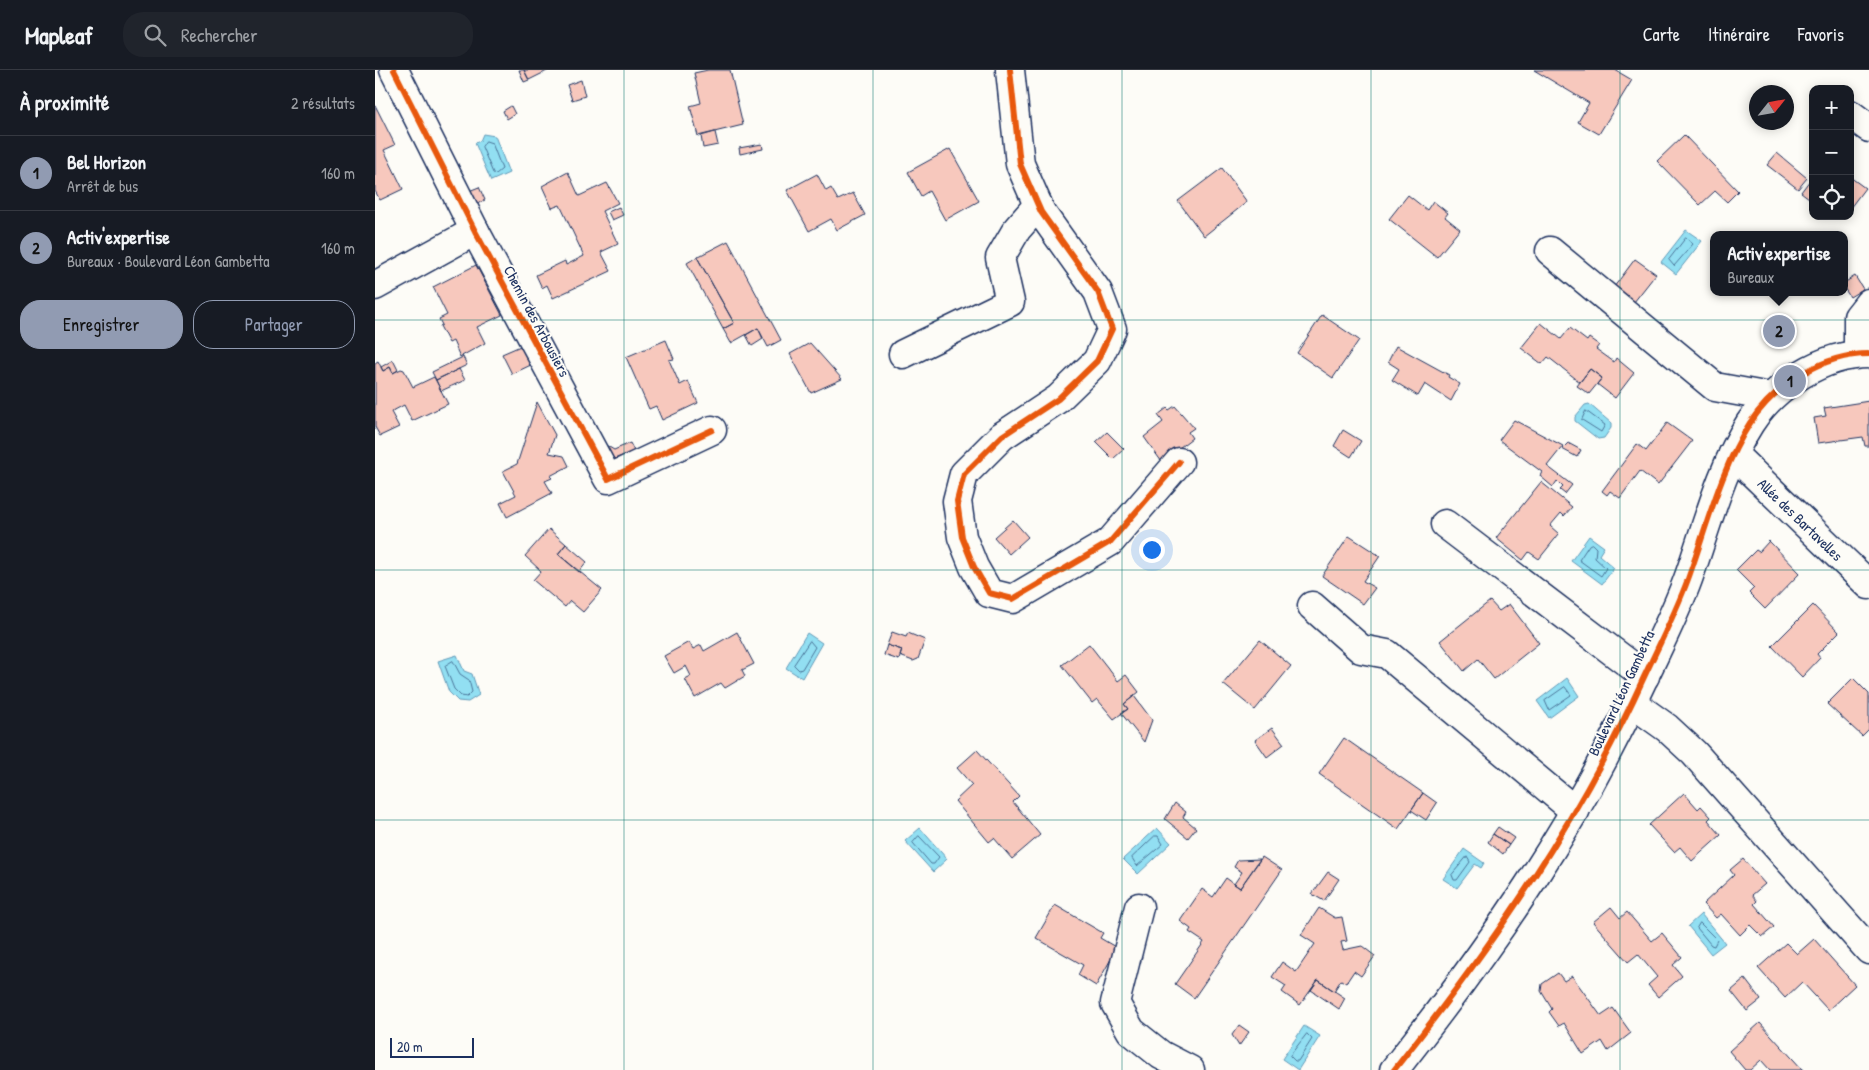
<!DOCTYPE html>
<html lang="fr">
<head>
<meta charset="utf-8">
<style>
  body { margin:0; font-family:"Patrick Hand",sans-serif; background:#20242c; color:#f1f3f6 }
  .controls { position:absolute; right:15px; top:15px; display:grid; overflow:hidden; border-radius:10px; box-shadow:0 2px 12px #0003 }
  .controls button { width:45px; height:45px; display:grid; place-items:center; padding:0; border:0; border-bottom:1px solid #363941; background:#171b24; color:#f1f3f6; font:25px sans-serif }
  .compass { position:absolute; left:1374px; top:15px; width:45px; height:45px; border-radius:50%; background:#171b24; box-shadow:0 2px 12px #0003; rotate:59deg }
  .scale { position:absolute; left:15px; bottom:12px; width:84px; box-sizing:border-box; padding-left:5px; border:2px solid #1b2f5e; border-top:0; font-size:14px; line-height:18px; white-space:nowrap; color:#1b2f5e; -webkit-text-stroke:4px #fdfcf7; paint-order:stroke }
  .you { position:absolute; left:776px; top:479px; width:18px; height:18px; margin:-12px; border:4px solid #fff; border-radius:50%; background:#1a73e8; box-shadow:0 0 0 8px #1a73e833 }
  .badge { display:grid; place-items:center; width:32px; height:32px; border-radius:50%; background:#919bb2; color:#111; font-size:16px; font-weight:700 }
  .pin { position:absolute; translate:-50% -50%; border:2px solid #fff; box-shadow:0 1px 5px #0006 }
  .popup { position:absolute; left:1335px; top:161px; width:138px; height:65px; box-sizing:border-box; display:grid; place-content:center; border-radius:10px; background:#171b24; filter:drop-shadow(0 1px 4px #0005); font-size:16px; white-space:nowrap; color:#9ea1a6 }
  .popup b { font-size:19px; color:#f1f3f6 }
  .popup::after { content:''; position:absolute; left:50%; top:100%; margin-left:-10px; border:10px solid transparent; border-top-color:#171b24 }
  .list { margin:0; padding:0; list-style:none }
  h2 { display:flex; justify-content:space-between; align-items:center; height:65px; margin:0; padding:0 20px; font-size:21px }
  h2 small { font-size:16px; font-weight:400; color:#9ea1a6 }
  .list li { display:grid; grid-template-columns:32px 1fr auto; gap:15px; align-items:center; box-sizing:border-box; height:75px; padding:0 20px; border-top:1px solid #363941 }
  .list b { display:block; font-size:19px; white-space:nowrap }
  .list p { margin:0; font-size:16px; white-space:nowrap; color:#9ea1a6 }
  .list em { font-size:16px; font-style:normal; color:#9ea1a6 }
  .actions { display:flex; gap:10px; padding:15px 20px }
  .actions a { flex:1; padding:11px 0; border:1px solid #919bb2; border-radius:20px; text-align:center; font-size:18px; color:#919bb2 }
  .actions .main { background:#919bb2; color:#111 }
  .icon { flex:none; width:28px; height:28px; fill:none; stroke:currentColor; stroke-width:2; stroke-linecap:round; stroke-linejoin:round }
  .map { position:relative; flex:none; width:1494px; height:1000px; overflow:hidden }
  header { display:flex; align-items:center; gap:30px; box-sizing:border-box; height:70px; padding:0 25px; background:#171b24; border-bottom:1px solid #363941 }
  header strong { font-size:24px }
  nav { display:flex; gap:28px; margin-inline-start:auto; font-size:18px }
  .search { width:350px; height:45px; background:#20242c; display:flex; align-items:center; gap:12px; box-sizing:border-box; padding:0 18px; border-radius:20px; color:#9ea1a6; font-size:19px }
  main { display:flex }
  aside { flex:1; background:#171b24 }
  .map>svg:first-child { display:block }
  .water { fill:#92dff2; stroke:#6299b7 }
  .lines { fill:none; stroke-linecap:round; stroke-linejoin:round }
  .shore { stroke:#4b7599; stroke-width:1 }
  .building { fill:#f7c8bd; stroke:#1b2f5e }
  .minor-casing { stroke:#1b2f5e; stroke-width:31 }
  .minor { stroke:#fdfcf7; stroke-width:28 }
  .cycleway-casing { stroke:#fdfcf7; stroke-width:9 }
  .cycleway { stroke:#e8590c; stroke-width:6 }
  .grid { fill:none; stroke:#0f766e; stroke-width:1; stroke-opacity:0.55 }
  .labels { text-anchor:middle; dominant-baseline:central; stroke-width:4; stroke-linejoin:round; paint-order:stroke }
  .street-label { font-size:15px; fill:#1b2f5e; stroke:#fdfcf7 }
</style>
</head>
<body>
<header>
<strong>Mapleaf</strong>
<div class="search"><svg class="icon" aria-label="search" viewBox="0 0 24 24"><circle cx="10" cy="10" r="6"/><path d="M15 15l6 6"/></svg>Rechercher</div>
<nav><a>Carte</a><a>Itinéraire</a><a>Favoris</a></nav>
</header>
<main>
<aside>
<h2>À proximité<small>2 résultats</small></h2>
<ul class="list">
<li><span class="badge">1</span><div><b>Bel Horizon</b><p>Arrêt de bus</p></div><em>160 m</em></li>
<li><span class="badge">2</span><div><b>Activ'expertise</b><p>Bureaux · Boulevard Léon Gambetta</p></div><em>160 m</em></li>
</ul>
<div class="actions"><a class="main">Enregistrer</a><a>Partager</a></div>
</aside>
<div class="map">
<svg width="1494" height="1000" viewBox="0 0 1494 1000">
  <rect width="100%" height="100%" fill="#fdfcf7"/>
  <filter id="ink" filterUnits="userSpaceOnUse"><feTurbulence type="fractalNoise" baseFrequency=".02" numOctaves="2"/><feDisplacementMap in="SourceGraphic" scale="10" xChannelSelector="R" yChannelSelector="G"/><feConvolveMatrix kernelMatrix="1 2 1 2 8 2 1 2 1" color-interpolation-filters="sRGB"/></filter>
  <g filter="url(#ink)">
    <!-- water -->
    <path class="water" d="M 108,64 L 120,66 L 134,103 L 116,111 L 100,73 L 105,71 Z
      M 1311,160 L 1327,171 L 1301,204 L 1286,192 Z
      M 1214,334 L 1236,353 L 1236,358 L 1229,368 L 1223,369 L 1200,351 L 1200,347 L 1210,335 Z
      M 1214,466 L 1229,477 L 1224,485 L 1239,498 L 1227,514 L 1196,491 Z
      M 432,563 L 447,573 L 427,608 L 411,598 Z
      M 82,585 L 89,601 L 97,604 L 104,625 L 93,632 L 83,631 L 74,622 L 63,591 Z
      M 1192,608 L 1204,626 L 1174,648 L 1162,631 Z
      M 545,758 L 572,789 L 558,802 L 530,771 Z
      M 782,758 L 796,773 L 763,804 L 748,789 Z
      M 1089,779 L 1109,793 L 1106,798 L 1100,794 L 1082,818 L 1068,809 Z
      M 1326,844 L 1350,873 L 1336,884 L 1313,856 Z
      M 929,956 L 945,966 L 923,1000 L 907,989 Z"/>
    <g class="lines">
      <!-- shore -->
      <path class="shore" d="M 111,71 L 117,73 L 127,99 L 121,104 L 118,103 L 107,77 Z
        M 1311,168 L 1318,174 L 1299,196 L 1294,190 Z
        M 1211,341 L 1230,355 L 1226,362 L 1207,350 Z
        M 1217,474 L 1221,478 L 1220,488 L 1231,498 L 1226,506 L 1204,490 L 1214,475 Z
        M 435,571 L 440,577 L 427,599 L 424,600 L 419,595 Z
        M 78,591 L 85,604 L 94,610 L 97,622 L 92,627 L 86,626 L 79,619 L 70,596 Z
        M 1190,617 L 1196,625 L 1174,640 L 1170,631 Z
        M 544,766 L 564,787 L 559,794 L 556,794 L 538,773 Z
        M 780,766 L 783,766 L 788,774 L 762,796 L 757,788 Z
        M 1092,787 L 1095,792 L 1082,810 L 1079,810 L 1077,805 Z
        M 1325,853 L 1342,870 L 1339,876 L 1336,875 L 1322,858 Z
        M 932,964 L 937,969 L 923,991 L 920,991 L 915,986 Z"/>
    </g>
    <!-- building -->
    <path class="building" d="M 144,0 L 149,0 L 154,10 L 149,12 Z
      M 149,0 L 174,0 L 154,10 Z
      M 333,0 L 355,0 L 368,55 L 323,66 L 315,36 L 326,33 L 319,3 Z
      M 1159,0 L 1240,0 L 1257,10 L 1224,64 L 1203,52 L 1214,33 Z
      M 206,10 L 210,26 L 197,30 L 192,15 Z
      M 0,35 L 20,75 L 9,80 L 28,119 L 5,130 L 0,121 Z
      M 136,36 L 140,44 L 132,49 L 128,41 Z
      M 340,62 L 343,75 L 328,78 L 326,66 Z
      M 1309,65 L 1363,121 L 1352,132 L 1340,121 L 1325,135 L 1282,91 Z
      M 387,74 L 388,79 L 365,84 L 364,78 Z
      M 575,79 L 604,131 L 570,150 L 554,121 L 546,126 L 533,102 Z
      M 1402,83 L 1432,108 L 1423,119 L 1392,95 Z
      M 847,98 L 872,132 L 829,166 L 803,131 Z
      M 193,102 L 204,126 L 232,113 L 243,133 L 227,141 L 243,174 L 226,182 L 236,201 L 178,228 L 172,215 L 167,218 L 161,205 L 190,191 L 191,195 L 209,186 L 185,135 L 177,138 L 167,116 Z
      M 442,104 L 451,121 L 456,118 L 463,130 L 478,123 L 490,145 L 462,160 L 456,149 L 434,161 L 412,120 Z
      M 1438,106 L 1438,131 L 1426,122 Z
      M 1475,107 L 1490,118 L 1475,138 Z
      M 104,117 L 110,130 L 100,135 L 94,121 Z
      M 1033,125 L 1052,140 L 1058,131 L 1073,143 L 1070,147 L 1085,159 L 1062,187 L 1014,149 Z
      M 244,137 L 248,145 L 237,150 L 233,142 Z
      M 353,171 L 406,270 L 393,277 L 383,258 L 356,273 L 348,259 L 359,253 L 322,187 Z
      M 322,187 L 359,253 L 348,259 L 312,193 Z
      M 1260,189 L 1281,204 L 1259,232 L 1239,217 Z
      M 101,195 L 127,245 L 102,257 L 110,273 L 85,287 L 78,271 L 74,273 L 65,256 L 67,255 L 64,249 L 72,245 L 58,217 Z
      M 1480,206 L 1488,219 L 1475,227 L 1469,218 L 1469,213 Z
      M 947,245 L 984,270 L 958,308 L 922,283 Z
      M 1166,253 L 1186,269 L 1195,258 L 1212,271 L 1214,268 L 1224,275 L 1221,279 L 1239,292 L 1241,288 L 1259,303 L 1240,328 L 1222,314 L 1227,308 L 1215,299 L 1205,312 L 1173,287 L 1167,294 L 1146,278 Z
      M 383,258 L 388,269 L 377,276 L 371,265 Z
      M 291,270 L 299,289 L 294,290 L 305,315 L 313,311 L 323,333 L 287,350 L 281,336 L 274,339 L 251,287 Z
      M 435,273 L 467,309 L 436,323 L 415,284 Z
      M 150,274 L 160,293 L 137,304 L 127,284 Z
      M 1021,276 L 1074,305 L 1073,307 L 1085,314 L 1076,331 L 1050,314 L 1043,326 L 1017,310 L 1024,299 L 1013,292 Z
      M 88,287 L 92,295 L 61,310 L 57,302 Z
      M 18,290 L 23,300 L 18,303 L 15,297 L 8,301 L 6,297 Z
      M 3,291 L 8,301 L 15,297 L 18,303 L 26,299 L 29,300 L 38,317 L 59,307 L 73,334 L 37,351 L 29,335 L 16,342 L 24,357 L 5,366 L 0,357 L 0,293 Z
      M 84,299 L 90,310 L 66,321 L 61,310 Z
      M 1215,299 L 1227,308 L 1214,324 L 1202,316 Z
      M 1494,331 L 1494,376 L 1490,376 L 1488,367 L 1443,373 L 1439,348 L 1451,346 L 1449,338 Z
      M 162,332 L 180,365 L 174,383 L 189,386 L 194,396 L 175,406 L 177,408 L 170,411 L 177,423 L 132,447 L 125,433 L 141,425 L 128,401 L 142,394 Z
      M 800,336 L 819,358 L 813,362 L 817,368 L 796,384 L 789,395 L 769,367 L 788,352 L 783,345 L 792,338 L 794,340 Z
      M 1139,350 L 1188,376 L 1172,396 L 1197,415 L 1190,424 L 1185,420 L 1188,417 L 1182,411 L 1178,417 L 1165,406 L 1167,402 L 1124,370 Z
      M 1292,353 L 1317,371 L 1283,415 L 1265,401 L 1245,428 L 1235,421 L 1232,425 L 1227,421 L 1262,374 L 1271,381 Z
      M 968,360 L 986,371 L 976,387 L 959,376 Z
      M 732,362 L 749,379 L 738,389 L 721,372 Z
      M 255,373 L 259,381 L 237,390 L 229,374 L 239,380 Z
      M 1193,373 L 1206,380 L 1202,387 L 1187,379 Z
      M 1166,412 L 1197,437 L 1189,446 L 1186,443 L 1175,456 L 1184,464 L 1164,489 L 1154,482 L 1148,490 L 1121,468 Z
      M 638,450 L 653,467 L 634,484 L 619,467 Z
      M 174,459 L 191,474 L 183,484 L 227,520 L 208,542 L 195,531 L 190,537 L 158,510 L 166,501 L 150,486 Z
      M 974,466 L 1005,486 L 988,511 L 1000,518 L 988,534 L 947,506 Z
      M 1394,471 L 1425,503 L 1390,539 L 1374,523 L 1379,518 L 1361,500 L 1381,480 L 1384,482 Z
      M 191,474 L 212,492 L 204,502 L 183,484 Z
      M 1115,531 L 1124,541 L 1134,534 L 1164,573 L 1119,609 L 1103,589 L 1089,601 L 1065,571 Z
      M 1438,535 L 1464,562 L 1442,584 L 1445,588 L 1427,607 L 1397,576 Z
      M 362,562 L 379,594 L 367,600 L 370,606 L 350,618 L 346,613 L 320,628 L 310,609 L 316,606 L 311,596 L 299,603 L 289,586 L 314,572 L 318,579 L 326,575 L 329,581 Z
      M 517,562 L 531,567 L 533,563 L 550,570 L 543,589 L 538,591 L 525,586 L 527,580 L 512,575 Z
      M 885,570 L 916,596 L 880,640 L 848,614 Z
      M 714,574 L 743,611 L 751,605 L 764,622 L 749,634 L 753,639 L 739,649 L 722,629 L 717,633 L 687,595 Z
      M 512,575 L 527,580 L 524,590 L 509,585 Z
      M 1478,608 L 1494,624 L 1494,659 L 1487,666 L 1452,634 Z
      M 759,626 L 777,650 L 769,672 L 746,643 L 753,639 L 749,634 Z
      M 897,658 L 909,674 L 892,687 L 880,670 Z
      M 969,668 L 1048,723 L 1023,759 L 944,704 Z
      M 602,680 L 644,726 L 638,732 L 665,765 L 637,789 L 619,768 L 614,772 L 580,731 L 597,715 L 582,698 Z
      M 1048,723 L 1062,733 L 1051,750 L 1036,740 Z
      M 1309,723 L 1323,739 L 1326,736 L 1336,747 L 1333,750 L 1346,765 L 1317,791 L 1305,777 L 1299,782 L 1274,755 Z
      M 800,733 L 811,742 L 808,747 L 821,758 L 813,768 L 790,749 Z
      M 1123,757 L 1139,768 L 1134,775 L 1118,764 Z
      M 1118,764 L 1134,775 L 1128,784 L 1113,772 Z
      M 887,787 L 907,800 L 819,928 L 800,914 L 829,872 L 814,862 L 816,859 L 805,851 L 827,819 L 838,827 L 851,808 L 865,818 Z
      M 885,789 L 865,818 L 859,814 L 867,802 L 859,797 L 863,790 Z
      M 1368,789 L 1390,814 L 1377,825 L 1382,831 L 1379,834 L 1399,857 L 1387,867 L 1375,855 L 1365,865 L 1346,844 L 1341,848 L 1328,834 L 1359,805 L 1355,800 Z
      M 953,802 L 964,809 L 949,831 L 937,824 Z
      M 680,835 L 728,863 L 725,868 L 742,878 L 721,916 L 703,905 L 708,895 L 661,868 Z
      M 1236,837 L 1245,848 L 1252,842 L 1277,871 L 1287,863 L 1307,887 L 1298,895 L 1307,906 L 1283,927 L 1273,915 L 1282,907 L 1263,884 L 1253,892 L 1218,852 Z
      M 944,838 L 960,848 L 967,847 L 972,871 L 966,872 L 968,880 L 987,876 L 1000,886 L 986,906 L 979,901 L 971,913 L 966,910 L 959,921 L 943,910 L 925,935 L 907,922 L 911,916 L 897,907 L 907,892 L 921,902 L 940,874 L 926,865 Z
      M 1439,869 L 1480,915 L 1453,940 L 1427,912 L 1410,928 L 1383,898 L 1411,873 L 1422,884 Z
      M 1183,903 L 1189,911 L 1197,906 L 1226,946 L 1238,938 L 1256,963 L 1233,981 L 1227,971 L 1208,984 L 1189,953 L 1184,956 L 1174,942 L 1177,939 L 1166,921 L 1167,914 Z
      M 1370,909 L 1386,930 L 1372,941 L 1356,921 Z
      M 943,910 L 970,928 L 964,939 L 936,920 Z
      M 1385,953 L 1428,1000 L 1395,1000 L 1386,990 L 1375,1000 L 1370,1000 L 1354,981 Z
      M 864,955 L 874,962 L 864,976 L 857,965 Z"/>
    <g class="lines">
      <defs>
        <g id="minor">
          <path d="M 19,0 L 100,161 L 233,409 L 337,360"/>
          <path d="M 635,0 L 645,94 L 666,142 L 723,222 L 737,259 L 722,291 L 683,329 L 627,366 L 589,404 L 582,431 L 587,467 L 599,497 L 614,523 L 638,529 L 735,472 L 804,392"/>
          <path d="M 1475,44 L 1494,58"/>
          <path d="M 1175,181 L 1340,317 L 1395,327"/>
          <path d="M 0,216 L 100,161"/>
          <path d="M 528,284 L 635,232 L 625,188 L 642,159 L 663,135"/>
          <path d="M 1483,284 L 1483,247 L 1494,233"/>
          <path id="s1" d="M 1358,384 L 1494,515"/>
          <path d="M 1070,454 L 1270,606"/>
          <path d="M 937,536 L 986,579 L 1012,584 L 1200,741"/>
          <path d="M 1257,633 L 1292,658 L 1319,683 L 1494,880"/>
          <path d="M 764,837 L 740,933 L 756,961 L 786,985 L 815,1000"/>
          <path d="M 1019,1000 C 1118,875 1203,752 1269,607 C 1284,575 1301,542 1313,509 C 1331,459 1346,398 1375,353 C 1400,315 1448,284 1494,284"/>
        </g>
      </defs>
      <!-- minor casing -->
      <use href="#minor" class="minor-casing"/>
      <!-- minor -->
      <use href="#minor" class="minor"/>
      <defs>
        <path id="cycleway" d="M 19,0 L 100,161 L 233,409 L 337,360
          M 635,0 L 645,94 L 666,142 L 723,222 L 737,259 L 722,291 L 683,329 L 627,366 L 589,404 L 582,431 L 587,467 L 599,497 L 614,523 L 638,529 L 735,472 L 804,392
          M 1019,1000 C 1118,875 1203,752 1269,607 C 1284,575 1301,542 1313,509 C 1331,459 1346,398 1375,353 C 1400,315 1448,284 1494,284"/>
      </defs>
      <!-- cycleway casing -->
      <use href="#cycleway" class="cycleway-casing"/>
      <!-- cycleway -->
      <use href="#cycleway" class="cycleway"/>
    </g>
  </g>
  <!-- grid -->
  <path class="grid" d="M 249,0 L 249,1000M 498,0 L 498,1000M 747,0 L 747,1000M 996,0 L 996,1000M 1245,0 L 1245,1000M 0,250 L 1494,250M 0,500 L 1494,500M 0,750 L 1494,750"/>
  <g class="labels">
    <!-- street labels -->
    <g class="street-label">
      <text transform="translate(162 251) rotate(62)">Chemin des Arbousiers</text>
      <text stroke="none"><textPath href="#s1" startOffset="94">Allée des Bartavelles</textPath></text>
      <text transform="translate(1246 623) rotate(-65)">Boulevard Léon Gambetta</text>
    </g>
  </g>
</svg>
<div class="controls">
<button>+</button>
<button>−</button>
<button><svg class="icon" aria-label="locate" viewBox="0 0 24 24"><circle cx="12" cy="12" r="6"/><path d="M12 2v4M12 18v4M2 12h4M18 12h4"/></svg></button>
</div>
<svg class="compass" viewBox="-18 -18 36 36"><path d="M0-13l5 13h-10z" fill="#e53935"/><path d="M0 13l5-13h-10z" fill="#9ea1a6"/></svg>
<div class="scale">20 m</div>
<div class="you"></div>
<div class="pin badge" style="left:1415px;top:311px">1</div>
<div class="pin badge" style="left:1404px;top:261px">2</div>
<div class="popup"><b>Activ'expertise</b>Bureaux</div>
</div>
</main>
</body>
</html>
